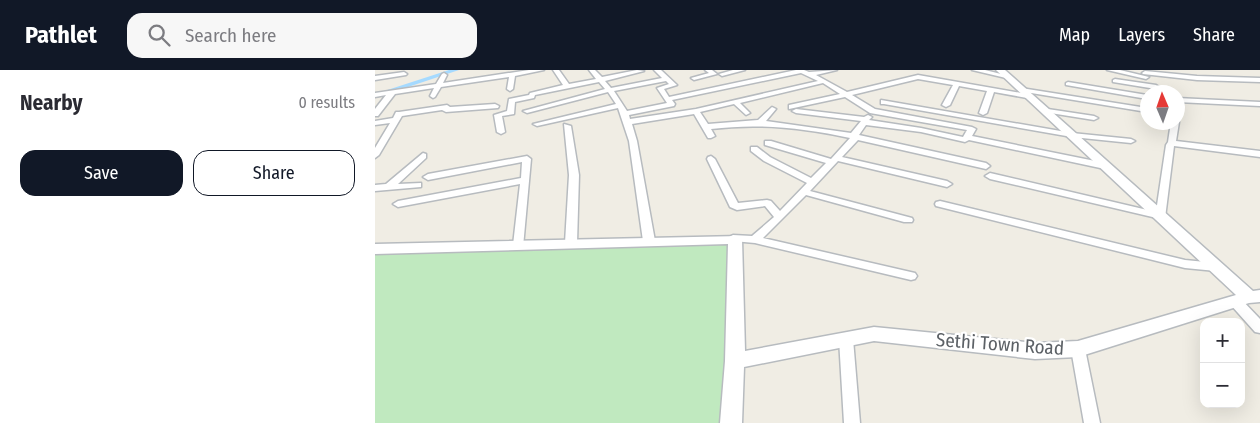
<!DOCTYPE html>
<html lang="en">
<head>
<meta charset="utf-8">
<style>
  body { margin:0; font-family:"Fira Sans Condensed",sans-serif; background:#f7f7f7; color:#2b2b33 }
  .controls { position:absolute; right:15px; bottom:15px; display:grid; overflow:hidden; border-radius:10px; box-shadow:0 5px 20px #0002 }
  .controls button { width:45px; height:45px; display:grid; place-items:center; padding:0; border:0; border-bottom:1px solid #e1e1e2; background:#fff; color:#2b2b33; font:25px sans-serif }
  .compass { position:absolute; left:765px; top:15px; width:45px; height:45px; border-radius:50%; background:#fff; box-shadow:0 5px 20px #0002; rotate:358deg }
  .list { margin:0; padding:0; list-style:none }
  h2 { display:flex; justify-content:space-between; align-items:center; height:65px; margin:0; padding:0 20px; font-size:21px }
  h2 small { font-size:16px; font-weight:400; color:#7c7c81 }
  .actions { display:flex; gap:10px; padding:15px 20px }
  .actions a { flex:1; padding:11px 0; border:1px solid #111827; border-radius:15px; text-align:center; font-size:18px; color:#111827 }
  .actions .main { background:#111827; color:#fff }
  .icon { flex:none; width:28px; height:28px; fill:none; stroke:currentColor; stroke-width:2; stroke-linecap:round; stroke-linejoin:round }
  .map { position:relative; flex:none; width:885px; height:353px; overflow:hidden }
  header { display:flex; align-items:center; gap:30px; box-sizing:border-box; height:70px; padding:0 25px; background:#111827; color:#fff }
  header strong { font-size:24px }
  nav { display:flex; gap:28px; margin-inline-start:auto; font-size:18px }
  .search { width:350px; height:45px; background:#f7f7f7; display:flex; align-items:center; gap:12px; box-sizing:border-box; padding:0 18px; border-radius:15px; color:#7c7c81; font-size:19px }
  main { display:flex }
  aside { flex:1; background:#fff }
  .map>svg:first-child { display:block }
  .green { fill:#c0e9bf }
  .lines { fill:none; stroke-linecap:round; stroke-linejoin:round }
  .canal { fill:#a5daff; fill-rule:evenodd }
  .minor-casing { stroke:#b7bbbf; stroke-width:3 }
  .tertiary-casing { stroke:#b7bbbf; stroke-width:3 }
  .minor { fill:#fff; fill-rule:evenodd }
  .tertiary { fill:#fff; fill-rule:evenodd }
  .labels { text-anchor:middle; dominant-baseline:central; stroke-width:4.5; stroke-linejoin:round; paint-order:stroke }
  .near-street-label { font-size:19px; fill:#5c6166; stroke:#fff }
</style>
</head>
<body>
<header>
<strong>Pathlet</strong>
<div class="search"><svg class="icon" aria-label="search" viewBox="0 0 24 24"><circle cx="10" cy="10" r="6"/><path d="M15 15l6 6"/></svg>Search here</div>
<nav><a>Map</a><a>Layers</a><a>Share</a></nav>
</header>
<main>
<aside>
<h2>Nearby<small>0 results</small></h2>
<ul class="list">
</ul>
<div class="actions"><a class="main">Save</a><a>Share</a></div>
</aside>
<div class="map">
<svg width="885" height="353" viewBox="0 0 885 353">
  <rect width="100%" height="100%" fill="#f0ede4"/>
  <!-- green -->
  <path class="green" d="M 358,168 L 357,353 L 0,353 L 0,183 Z"/>
  <g class="lines">
    <!-- canal -->
    <path class="canal" d="M 74,0 L 84,0 L 0,28 L 0,24 Z"/>
    <defs>
      <path id="minor" d="M 154,0 L 169,0 L 140,6 L 138,19 L 135,21 L 132,19 L 134,7 L 66,17 L 60,27 L 58,28 L 55,26 L 59,18 L 20,24 L 3,46 L 0,46 L 0,39 L 11,25 L 0,27 L 0,23 L 61,14 L 67,4 L 69,3 L 72,5 L 68,13 Z
        M 178,0 L 184,0 L 194,14 L 221,9 L 214,0 L 220,0 L 227,7 L 262,0 L 269,1 L 230,11 L 236,18 L 287,8 L 279,0 L 286,0 L 302,15 L 289,19 L 294,27 L 421,0 L 429,0 L 434,2 L 462,0 L 441,5 L 472,22 L 543,5 L 652,24 L 655,26 L 652,28 L 619,22 L 612,43 L 608,45 L 604,43 L 612,21 L 584,16 L 575,35 L 571,37 L 567,35 L 578,15 L 543,9 L 477,25 L 500,39 L 597,57 L 601,59 L 597,66 L 730,93 L 734,96 L 730,99 L 594,70 L 590,72 L 546,62 L 491,55 L 484,65 L 611,93 L 615,96 L 611,99 L 483,70 L 467,87 L 572,111 L 577,114 L 572,117 L 463,91 L 435,121 L 537,148 L 538,150 L 537,152 L 529,152 L 431,125 L 388,168 L 540,203 L 542,206 L 540,209 L 536,210 L 380,173 L 358,171 L 352,168 L 358,165 L 377,166 L 399,147 L 390,136 L 362,140 L 355,137 L 332,89 L 333,87 L 336,86 L 340,89 L 363,133 L 392,130 L 396,131 L 405,141 L 432,113 L 389,91 L 376,81 L 376,77 L 382,77 L 395,87 L 436,108 L 451,93 L 390,75 L 390,71 L 396,71 L 456,89 L 475,68 C 428,58 384,53 336,59 L 340,66 L 336,68 L 333,68 L 319,44 L 257,54 L 262,71 L 280,171 L 274,174 L 268,171 L 254,71 L 243,38 L 162,56 L 158,54 L 241,34 L 233,22 L 152,43 L 148,41 L 230,19 L 224,12 L 160,25 L 159,28 L 140,32 L 139,44 L 127,46 L 130,62 L 126,64 L 122,62 L 119,45 L 132,41 L 134,29 L 154,25 L 155,23 L 188,15 ZM 426,3 L 443,11 L 321,39 L 255,49 L 254,45 L 299,36 L 300,34 L 297,30 ZM 291,11 L 294,14 L 282,18 L 292,33 L 252,41 L 239,21 ZM 448,13 L 465,24 L 414,35 L 414,39 L 470,27 L 495,43 L 592,60 L 588,67 L 546,58 L 494,50 L 497,47 L 493,45 L 489,47 L 421,39 L 417,41 L 421,43 L 486,51 L 476,63 L 391,51 L 401,39 L 397,37 L 383,50 L 333,54 L 325,42 L 359,34 L 371,45 L 375,43 L 365,33 Z
        M 330,0 L 337,0 L 342,4 L 319,10 L 316,8 L 334,3 Z
        M 358,0 L 370,0 L 347,6 L 344,4 Z
        M 597,0 L 610,0 L 634,6 L 631,8 Z
        M 732,0 L 745,0 L 774,7 L 771,9 Z
        M 770,1 L 822,6 L 885,8 L 885,12 L 822,10 L 768,4 L 767,3 Z
        M 29,2 L 32,4 L 31,5 L 0,10 L 0,6 Z
        M 740,9 L 781,15 L 784,17 L 781,19 L 738,12 L 738,10 Z
        M 693,12 L 772,25 L 772,29 L 691,15 L 691,13 Z
        M 646,18 L 772,38 L 772,42 L 644,21 L 644,19 Z
        M 802,28 L 885,32 L 885,36 L 802,32 Z
        M 506,30 L 697,63 L 756,69 L 760,71 L 756,73 L 697,67 L 509,34 L 506,34 Z
        M 120,34 L 124,36 L 123,38 L 71,42 L 67,40 L 27,46 L 4,85 L 0,88 L 0,78 L 15,53 L 0,55 L 0,51 L 18,48 L 21,42 L 24,42 L 72,35 L 75,37 Z
        M 666,38 L 719,46 L 723,48 L 719,50 L 669,42 L 665,40 Z
        M 802,50 L 804,52 L 801,71 L 885,81 L 885,87 L 799,76 L 790,148 L 786,149 L 615,109 L 610,106 L 615,103 L 781,142 L 791,75 L 793,72 L 796,52 L 802,52 Z
        M 189,54 L 196,56 L 204,105 L 202,173 L 196,176 L 190,173 L 194,105 Z
        M 48,83 L 51,84 L 51,88 L 23,114 L 46,113 L 46,117 L 0,121 L 0,115 L 11,114 Z
        M 152,86 L 156,89 L 148,177 L 140,177 L 138,175 L 145,114 L 23,137 L 18,134 L 23,131 L 146,108 L 147,92 L 53,110 L 48,107 L 53,104 Z
        M 565,131 L 810,190 L 841,193 L 847,197 L 841,201 L 810,198 L 561,136 L 560,134 L 561,132 Z
        M 860,226 L 865,228 L 885,249 L 885,263 L 880,262 L 855,234 L 854,231 L 855,228 Z
        M 471,264 L 476,265 L 478,269 L 485,353 L 469,353 L 464,269 L 466,265 Z
        M 703,273 L 708,275 L 710,279 L 725,353 L 709,353 L 696,279 L 698,275 Z"/>
      <path id="tertiary" d="M 621,0 L 630,0 L 878,221 L 885,220 L 885,232 L 874,233 L 703,287 L 660,289 L 499,271 L 369,297 L 367,353 L 345,353 L 350,291 L 353,174 L 0,184 L 0,174 L 365,166 L 367,169 L 370,281 L 499,257 L 660,273 L 703,271 L 861,225 Z"/>
    </defs>
    <!-- minor casing -->
    <use href="#minor" class="minor-casing"/>
    <!-- tertiary casing -->
    <use href="#tertiary" class="tertiary-casing"/>
    <!-- minor -->
    <use href="#minor" class="minor"/>
    <!-- tertiary -->
    <use href="#tertiary" class="tertiary"/>
  </g>
  <g class="labels">
    <!-- near-street labels -->
    <g class="near-street-label">
      <text transform="translate(625 274) rotate(4)">Sethi Town Road</text>
    </g>
  </g>
</svg>
<div class="controls">
<button>+</button>
<button>−</button>
</div>
<svg class="compass" viewBox="-18 -18 36 36"><path d="M0-13l5 13h-10z" fill="#e53935"/><path d="M0 13l5-13h-10z" fill="#7c7c81"/></svg>
</div>
</main>
</body>
</html>
